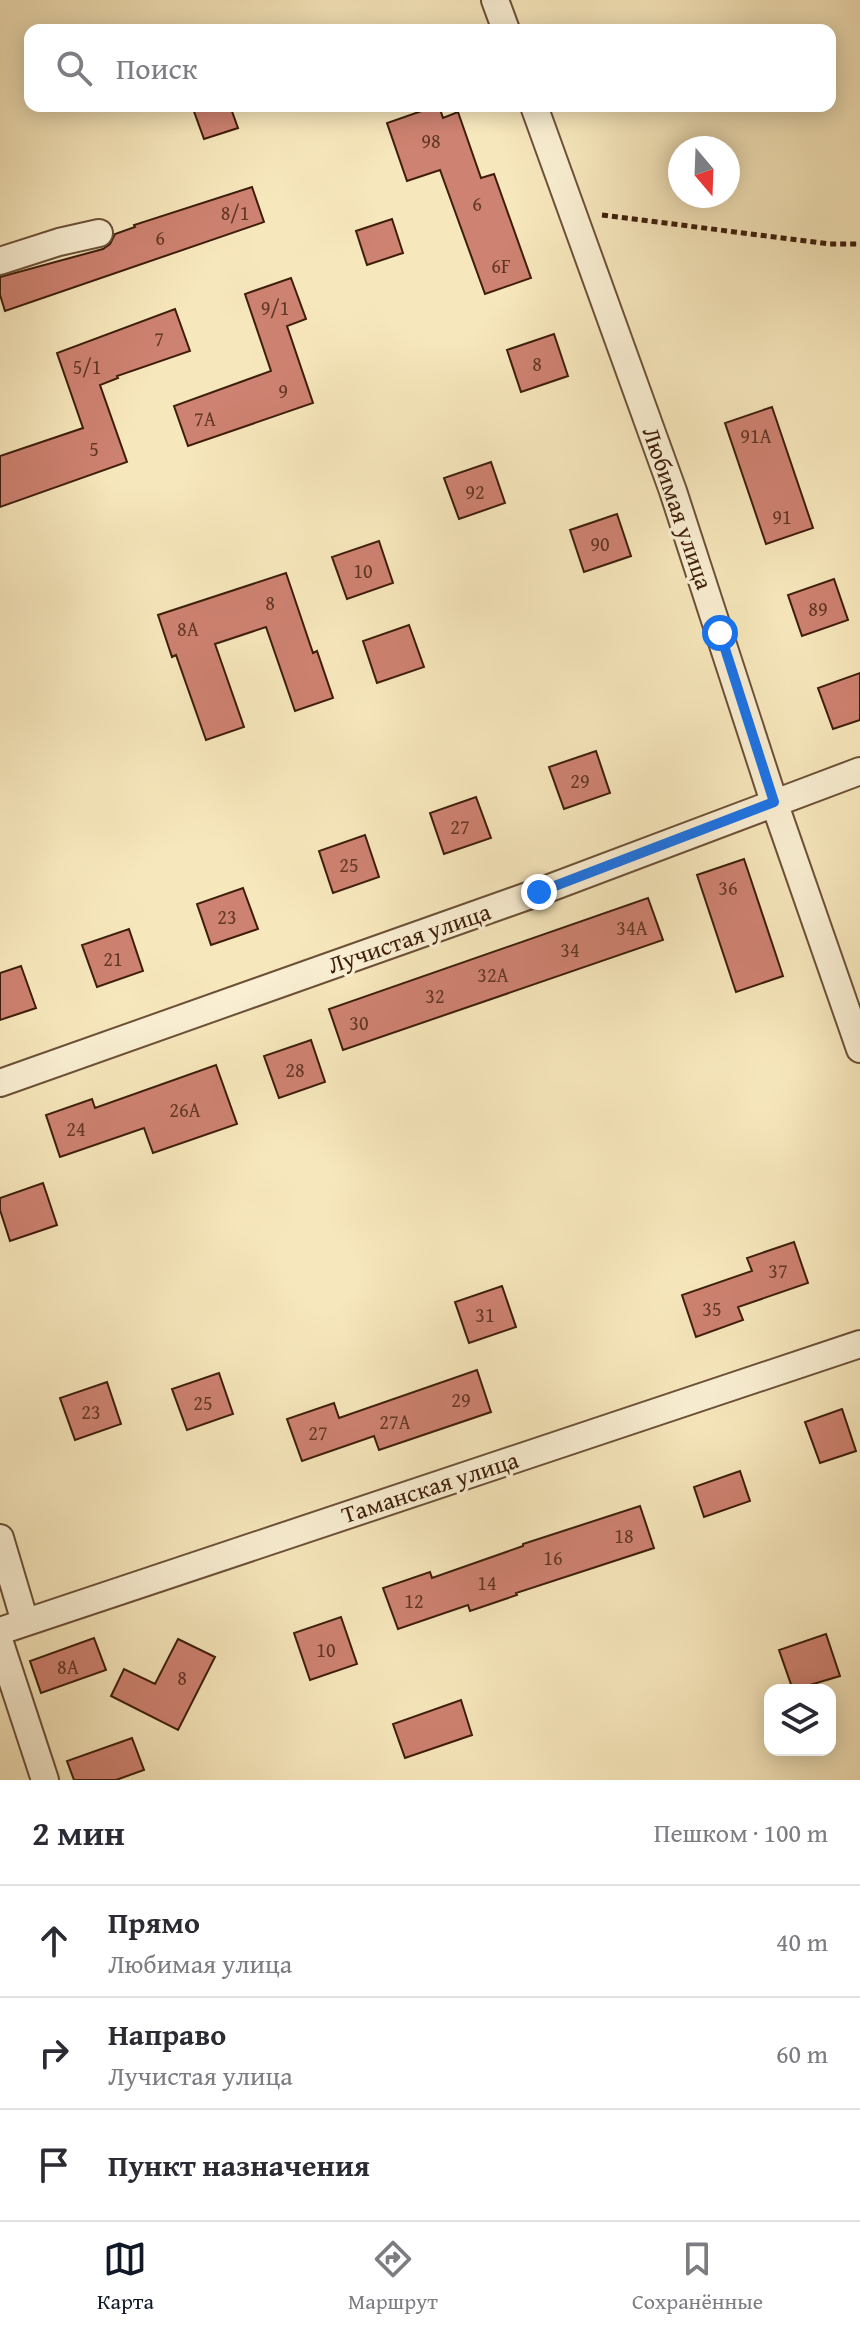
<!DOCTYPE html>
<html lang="ru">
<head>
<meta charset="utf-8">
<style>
  body { margin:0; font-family:"Gentium Book Plus",serif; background:#f7f7f7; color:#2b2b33 }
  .controls { position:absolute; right:24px; bottom:24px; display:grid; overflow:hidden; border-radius:16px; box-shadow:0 4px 20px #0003 }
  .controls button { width:72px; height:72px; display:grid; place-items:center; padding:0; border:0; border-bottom:2px solid #e1e1e2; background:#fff; color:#2b2b33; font:40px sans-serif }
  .compass { position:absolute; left:668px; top:136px; width:72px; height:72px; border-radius:50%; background:#fff; box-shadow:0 4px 20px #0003; rotate:161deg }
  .stop { position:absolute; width:24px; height:24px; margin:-18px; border:6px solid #1a73e8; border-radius:50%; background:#fff }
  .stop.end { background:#1a73e8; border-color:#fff; box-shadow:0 2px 8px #0008 }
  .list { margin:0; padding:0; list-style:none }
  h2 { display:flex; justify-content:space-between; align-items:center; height:104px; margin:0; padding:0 32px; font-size:34px }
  h2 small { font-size:26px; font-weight:400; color:#7c7c81 }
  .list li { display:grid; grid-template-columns:52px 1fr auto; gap:24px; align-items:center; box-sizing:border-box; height:112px; padding:0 32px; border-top:2px solid #e1e1e2 }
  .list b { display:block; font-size:30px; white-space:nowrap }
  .list p { margin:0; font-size:26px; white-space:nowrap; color:#7c7c81 }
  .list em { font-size:26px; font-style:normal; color:#7c7c81 }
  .icon { flex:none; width:44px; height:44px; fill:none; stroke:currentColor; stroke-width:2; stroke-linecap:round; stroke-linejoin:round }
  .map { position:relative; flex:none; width:860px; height:1780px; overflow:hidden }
  .search { position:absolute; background:#fff; box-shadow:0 4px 20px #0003; left:24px; right:24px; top:24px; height:88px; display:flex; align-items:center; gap:20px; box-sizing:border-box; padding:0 28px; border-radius:16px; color:#7c7c81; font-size:30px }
  .sheet { height:440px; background:#fff }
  nav { display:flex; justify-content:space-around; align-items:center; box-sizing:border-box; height:112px; border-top:2px solid #e1e1e2; background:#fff; font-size:22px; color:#7c7c81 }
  nav a { display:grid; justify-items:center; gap:4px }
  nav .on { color:#111827 }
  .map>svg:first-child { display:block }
  .building { fill:#ce8271; stroke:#3e1e0b; stroke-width:2 }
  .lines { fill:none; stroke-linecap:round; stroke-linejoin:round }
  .minor-casing { stroke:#6c5037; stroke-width:30 }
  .path { stroke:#3e1e0b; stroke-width:5; stroke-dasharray:6 4; stroke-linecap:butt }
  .minor { stroke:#faefd3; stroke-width:26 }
  .route { stroke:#1a73e8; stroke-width:10 }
  .labels { text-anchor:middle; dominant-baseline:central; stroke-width:7; stroke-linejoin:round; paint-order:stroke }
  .number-label { font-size:20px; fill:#623724 }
  .street-label { font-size:24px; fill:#3e1e0b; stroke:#faefd3 }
</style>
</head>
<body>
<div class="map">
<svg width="860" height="1780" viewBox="0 0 860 1780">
  <rect width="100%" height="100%" fill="#f7e7bc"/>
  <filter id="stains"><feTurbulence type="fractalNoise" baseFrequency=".0025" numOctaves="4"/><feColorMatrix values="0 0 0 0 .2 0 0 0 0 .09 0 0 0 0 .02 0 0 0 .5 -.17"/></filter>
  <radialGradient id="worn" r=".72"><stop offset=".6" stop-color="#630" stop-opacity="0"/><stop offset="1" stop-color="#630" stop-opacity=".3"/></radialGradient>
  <!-- building -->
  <path class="building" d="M 192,106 L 230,106 L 238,128 L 204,139 Z
    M 436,106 L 439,106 L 443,118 L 458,112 L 481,178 L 494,174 L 531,278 L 485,294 L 440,170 L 407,181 L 387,123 Z
    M 252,187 L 264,222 L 5,311 L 0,295 L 0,277 L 103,249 L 110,244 L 115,234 L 135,227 L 134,225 Z
    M 392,219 L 403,253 L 367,265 L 356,231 Z
    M 291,278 L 306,319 L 287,326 L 313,403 L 188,446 L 174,406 L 271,371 L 245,294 Z
    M 175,309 L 190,351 L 117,376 L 118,378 L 100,385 L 127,462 L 0,507 L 0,456 L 83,428 L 57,353 Z
    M 554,334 L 568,376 L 521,392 L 507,350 Z
    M 772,407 L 813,528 L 766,544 L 725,423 Z
    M 491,462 L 505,503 L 459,519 L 444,478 Z
    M 617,514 L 631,556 L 584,572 L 570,530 Z
    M 379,541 L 393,583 L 347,599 L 332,557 Z
    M 286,573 L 313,653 L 317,651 L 333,698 L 295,711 L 266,627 L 215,644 L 244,727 L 206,740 L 176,655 L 172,657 L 158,615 Z
    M 834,579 L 848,620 L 802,636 L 788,595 Z
    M 409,625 L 424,667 L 377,683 L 363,641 Z
    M 860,673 L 860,720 L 833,729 L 818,688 Z
    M 596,751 L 610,793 L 564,809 L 549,767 Z
    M 476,797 L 491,838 L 444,854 L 430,813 Z
    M 365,835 L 379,877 L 333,893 L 319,851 Z
    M 744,859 L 783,976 L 736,992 L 697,875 Z
    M 243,888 L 258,929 L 211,945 L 197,904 Z
    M 648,898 L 663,940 L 343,1050 L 329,1009 Z
    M 129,929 L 143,971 L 97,987 L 82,945 Z
    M 21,966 L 36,1008 L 0,1020 L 0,973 Z
    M 311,1040 L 325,1082 L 279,1098 L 264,1056 Z
    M 216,1065 L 237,1124 L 153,1153 L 144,1128 L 60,1157 L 46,1115 L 92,1099 L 95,1108 Z
    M 43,1183 L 57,1225 L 10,1241 L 0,1210 L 0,1198 Z
    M 794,1242 L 808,1283 L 738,1307 L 743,1320 L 696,1337 L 682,1295 L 752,1271 L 747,1258 Z
    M 502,1286 L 516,1327 L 469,1343 L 455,1302 Z
    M 477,1370 L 491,1412 L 379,1450 L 374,1436 L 302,1461 L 287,1419 L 334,1403 L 339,1418 Z
    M 219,1373 L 233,1414 L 187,1430 L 172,1389 Z
    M 107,1382 L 121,1424 L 75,1440 L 60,1398 Z
    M 842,1409 L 856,1451 L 820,1463 L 805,1422 Z
    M 740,1471 L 750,1501 L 704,1517 L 694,1487 Z
    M 640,1506 L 654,1548 L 516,1593 L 517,1595 L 470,1611 L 468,1605 L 398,1629 L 383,1588 L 430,1572 L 432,1578 L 523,1546 L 523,1544 Z
    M 341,1617 L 357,1664 L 310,1680 L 294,1633 Z
    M 826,1634 L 840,1676 L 793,1690 L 779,1650 Z
    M 94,1638 L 106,1670 L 41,1693 L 30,1661 Z
    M 178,1639 L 215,1657 L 178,1730 L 111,1696 L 124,1669 L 155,1684 Z
    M 461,1700 L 472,1735 L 405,1758 L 393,1724 Z
    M 132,1738 L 144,1770 L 116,1780 L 74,1780 L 67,1761 Z"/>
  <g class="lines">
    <defs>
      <path id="minor" d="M 495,0 L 506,30
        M 534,106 L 673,491 L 774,802 L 860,1049
        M 0,261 L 59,242 L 99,233
        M 0,1083 L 539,892 L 860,771
        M 0,1538 L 25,1622
        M 0,1631 L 860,1344
        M 0,1643 L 45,1780"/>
    </defs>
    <!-- minor casing -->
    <use href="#minor" class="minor-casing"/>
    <!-- path -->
    <path class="path" d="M 602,215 L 830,244 L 860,244"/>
    <!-- minor -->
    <use href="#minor" class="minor"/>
  </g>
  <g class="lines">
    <!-- route -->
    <path class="route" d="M 539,892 L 774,802 L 720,633"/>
  </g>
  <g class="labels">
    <!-- number labels -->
    <g class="number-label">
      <text x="431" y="140">98</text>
      <text x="477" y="203">6</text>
      <text x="235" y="212">8/1</text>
      <text x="160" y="237">6</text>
      <text x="501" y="265">6F</text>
      <text x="275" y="307">9/1</text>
      <text x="159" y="338">7</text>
      <text x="537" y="363">8</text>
      <text x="87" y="366">5/1</text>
      <text x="283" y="390">9</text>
      <text x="205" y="418">7А</text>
      <text x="756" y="435">91А</text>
      <text x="94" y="448">5</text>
      <text x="475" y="491">92</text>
      <text x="782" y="516">91</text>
      <text x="600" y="543">90</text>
      <text x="363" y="570">10</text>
      <text x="270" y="602">8</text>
      <text x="818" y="608">89</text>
      <text x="188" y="628">8А</text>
      <text x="580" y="780">29</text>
      <text x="460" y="826">27</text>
      <text x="349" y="864">25</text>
      <text x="728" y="887">36</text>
      <text x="227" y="916">23</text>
      <text x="632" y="927">34А</text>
      <text x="570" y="949">34</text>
      <text x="113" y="958">21</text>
      <text x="493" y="974">32А</text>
      <text x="435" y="995">32</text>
      <text x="359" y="1022">30</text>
      <text x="295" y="1069">28</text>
      <text x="185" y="1109">26А</text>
      <text x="76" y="1128">24</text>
      <text x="778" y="1270">37</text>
      <text x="712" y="1308">35</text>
      <text x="485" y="1314">31</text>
      <text x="461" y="1399">29</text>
      <text x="203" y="1402">25</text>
      <text x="91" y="1411">23</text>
      <text x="395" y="1421">27А</text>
      <text x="318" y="1432">27</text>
      <text x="624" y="1535">18</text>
      <text x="553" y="1557">16</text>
      <text x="487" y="1582">14</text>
      <text x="414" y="1600">12</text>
      <text x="326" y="1649">10</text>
      <text x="68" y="1666">8А</text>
      <text x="182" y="1677">8</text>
    </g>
    <!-- street labels -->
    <g class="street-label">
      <text transform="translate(678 508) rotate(71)">Любимая улица</text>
      <text transform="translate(409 938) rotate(-19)">Лучистая улица</text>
      <text transform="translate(430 1487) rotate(-18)">Таманская улица</text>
    </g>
  </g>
  <rect width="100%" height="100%" filter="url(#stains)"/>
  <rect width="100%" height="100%" fill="url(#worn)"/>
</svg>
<div class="controls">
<button><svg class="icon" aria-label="layers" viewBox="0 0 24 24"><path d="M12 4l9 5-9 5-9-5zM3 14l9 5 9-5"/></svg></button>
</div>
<svg class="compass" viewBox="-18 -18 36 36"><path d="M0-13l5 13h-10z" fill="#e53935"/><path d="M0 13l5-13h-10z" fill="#7c7c81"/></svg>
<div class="stop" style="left:720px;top:633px"></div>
<div class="stop end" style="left:539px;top:892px"></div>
<div class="search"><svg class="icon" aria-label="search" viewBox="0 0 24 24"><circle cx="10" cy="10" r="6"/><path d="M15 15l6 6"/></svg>Поиск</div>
</div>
<section class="sheet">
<h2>2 мин<small>Пешком · 100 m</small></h2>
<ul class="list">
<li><svg class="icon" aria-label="ahead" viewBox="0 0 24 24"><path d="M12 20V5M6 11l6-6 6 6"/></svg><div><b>Прямо</b><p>Любимая улица</p></div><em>40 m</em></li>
<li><svg class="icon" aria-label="right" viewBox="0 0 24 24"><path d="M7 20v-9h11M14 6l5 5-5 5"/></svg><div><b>Направо</b><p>Лучистая улица</p></div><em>60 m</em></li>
<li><svg class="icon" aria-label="arrive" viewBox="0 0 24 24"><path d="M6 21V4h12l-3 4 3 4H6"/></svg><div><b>Пункт назначения</b></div></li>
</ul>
</section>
<nav>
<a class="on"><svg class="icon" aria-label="map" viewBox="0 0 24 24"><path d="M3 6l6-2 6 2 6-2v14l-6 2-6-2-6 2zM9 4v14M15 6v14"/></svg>Карта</a>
<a><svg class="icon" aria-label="directions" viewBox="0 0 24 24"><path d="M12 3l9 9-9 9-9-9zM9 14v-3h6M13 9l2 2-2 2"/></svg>Маршрут</a>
<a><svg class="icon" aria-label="saved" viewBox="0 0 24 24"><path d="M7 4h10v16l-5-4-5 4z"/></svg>Сохранённые</a>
</nav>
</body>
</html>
